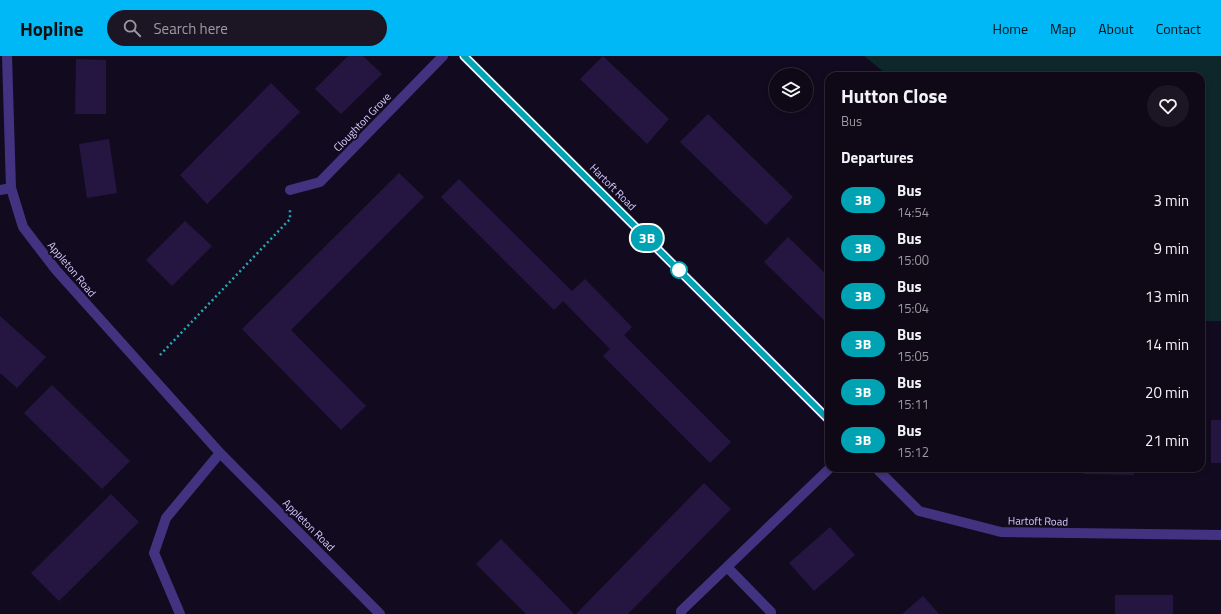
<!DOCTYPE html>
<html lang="en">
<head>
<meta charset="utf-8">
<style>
	body { margin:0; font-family:"Titillium Web",sans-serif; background:#1c1624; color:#f1f3f6; height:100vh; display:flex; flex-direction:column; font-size:15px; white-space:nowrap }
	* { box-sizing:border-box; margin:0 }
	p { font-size:13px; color:#9b9aa1 }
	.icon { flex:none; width:22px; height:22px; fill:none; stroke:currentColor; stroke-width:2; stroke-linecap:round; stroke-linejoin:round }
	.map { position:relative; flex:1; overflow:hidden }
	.drawer { position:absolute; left:825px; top:16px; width:380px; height:400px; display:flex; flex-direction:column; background:#0e0817; border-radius:12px; box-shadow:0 2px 6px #0003,0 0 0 1px #2e2936 }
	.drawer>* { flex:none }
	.badge { padding:0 8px; border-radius:13px; font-size:14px; line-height:26px }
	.tools { position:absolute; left:769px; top:12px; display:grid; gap:8px }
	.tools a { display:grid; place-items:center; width:44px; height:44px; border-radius:50%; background:#0e0817; box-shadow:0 2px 6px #0003,0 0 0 1px #2e2936; font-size:20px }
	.map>.badge { position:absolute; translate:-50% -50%; box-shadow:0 0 0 2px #fff }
	h2 { padding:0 16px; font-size:15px; line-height:36px }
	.round { display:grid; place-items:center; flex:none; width:42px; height:42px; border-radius:21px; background:#1c1624 }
	.summary { display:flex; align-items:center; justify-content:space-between; height:68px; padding:0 16px }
	h1 { font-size:19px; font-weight:700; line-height:30px }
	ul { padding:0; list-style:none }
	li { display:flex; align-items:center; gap:12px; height:48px; padding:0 16px }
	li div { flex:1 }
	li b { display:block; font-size:15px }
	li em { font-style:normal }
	li .badge { min-width:44px; font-weight:700; text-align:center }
	header { display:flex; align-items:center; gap:24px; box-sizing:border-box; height:56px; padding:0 20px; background:#00b8f5; color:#111 }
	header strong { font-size:19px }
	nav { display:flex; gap:22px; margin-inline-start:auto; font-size:14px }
	.search { width:280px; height:36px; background:#1c1624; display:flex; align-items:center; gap:10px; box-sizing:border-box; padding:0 14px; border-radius:22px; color:#9b9aa1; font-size:15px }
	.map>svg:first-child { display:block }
	.green { fill:#0e272a }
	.building { fill:#251641 }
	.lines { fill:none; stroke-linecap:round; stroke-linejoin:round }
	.path { stroke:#26aab6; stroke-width:2.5; stroke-dasharray:2 3; stroke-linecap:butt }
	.minor { stroke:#423381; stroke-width:10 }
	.line-casing { stroke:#fff; stroke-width:9 }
	.line { stroke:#00a3b4; stroke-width:6 }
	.stop-dot { fill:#fff; stroke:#00a3b4; stroke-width:2 }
	.labels { text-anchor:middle; stroke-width:4; stroke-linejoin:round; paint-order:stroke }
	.street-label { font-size:11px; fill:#d7caff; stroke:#120b1f }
</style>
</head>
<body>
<header>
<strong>Hopline</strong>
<div class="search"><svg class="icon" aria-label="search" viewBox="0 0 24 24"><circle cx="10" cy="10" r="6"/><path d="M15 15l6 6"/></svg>Search here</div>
<nav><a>Home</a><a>Map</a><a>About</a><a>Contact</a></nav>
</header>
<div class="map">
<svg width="1221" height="558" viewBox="0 0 1221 558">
	<rect width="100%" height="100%" fill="#120b1f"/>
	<path class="green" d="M864 0H1221V265H1201V20H889Z"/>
	<path class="building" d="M348 0H363L382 18 341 58 315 33Z
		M603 0 669 63 647 88 580 23Z
		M76 3 106 4V58H75Z
		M271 27 300 56 207 148 180 119Z
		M708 58 793 141 766 169 680 86Z
		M109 83 117 137 87 142 79 88Z
		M399 117 424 141 291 274 366 350 341 374 242 273Z
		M459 123 572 235 585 223 632 271 624 279 731 386 710 407 603 300 610 293 563 245 554 254 441 141Z
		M185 165 212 190 172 230 146 204Z
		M788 181 829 221V269L764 206Z
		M0 260 46 301 17 332 0 317Z
		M52 329 130 405 102 433 24 357Z
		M1211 364H1221V407H1211Z
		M1000 412H1051L1050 416H1000Z
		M1084 412H1135L1134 419 1084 418Z
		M704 427 731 453 628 558H576Z
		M111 438 139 466 59 545 31 517Z
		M830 471 855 499 814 535 789 507Z
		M501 483 551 534 574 558H526L476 508Z
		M1115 539H1173V558H1115Z
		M923 540 939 558H902Z"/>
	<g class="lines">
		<path class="path" d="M160 299 290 163V154"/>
		<path class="minor" d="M7 0 11 132 23 171 56 214 220 397 380 558
			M464 0 829 364
			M0 134 11 132
			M290 134 320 126 443 0
			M876 412 919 455 1001 476 1221 479
			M728 512 771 556V558
			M180 558 154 497 166 462 220 397
			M681 558V555L830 412"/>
	</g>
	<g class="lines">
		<g class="line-casing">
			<path id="line" d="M464 0 829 364"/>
		</g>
		<use href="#line" class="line"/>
	</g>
	<circle class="stop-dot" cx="679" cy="214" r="8"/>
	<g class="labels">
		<g class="street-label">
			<text transform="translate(362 66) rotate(-46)" y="4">Cloughton Grove</text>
			<text transform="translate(613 131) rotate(45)" y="4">Hartoft Road</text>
			<text transform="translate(72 213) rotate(50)" y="4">Appleton Road</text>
			<text transform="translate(1038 465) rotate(1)" y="4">Hartoft Road</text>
			<text transform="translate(309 469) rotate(45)" y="4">Appleton Road</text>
		</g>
	</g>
</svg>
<div class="tools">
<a><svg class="icon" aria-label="layers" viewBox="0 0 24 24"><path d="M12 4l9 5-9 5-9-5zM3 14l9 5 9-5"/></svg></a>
</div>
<b class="badge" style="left:647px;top:182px;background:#00a3b4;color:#fff">3B</b>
<section class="drawer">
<div class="summary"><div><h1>Hutton Close</h1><p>Bus</p></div><a class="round"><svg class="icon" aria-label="heart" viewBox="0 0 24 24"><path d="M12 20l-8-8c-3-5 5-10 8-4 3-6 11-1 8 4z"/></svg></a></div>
<h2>Departures</h2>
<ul>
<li><span class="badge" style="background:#00a3b4;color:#fff">3B</span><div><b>Bus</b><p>14:54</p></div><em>3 min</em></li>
<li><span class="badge" style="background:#00a3b4;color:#fff">3B</span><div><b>Bus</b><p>15:00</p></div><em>9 min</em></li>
<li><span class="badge" style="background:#00a3b4;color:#fff">3B</span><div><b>Bus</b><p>15:04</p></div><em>13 min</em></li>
<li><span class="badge" style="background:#00a3b4;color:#fff">3B</span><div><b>Bus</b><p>15:05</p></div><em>14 min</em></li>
<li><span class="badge" style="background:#00a3b4;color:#fff">3B</span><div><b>Bus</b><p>15:11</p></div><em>20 min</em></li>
<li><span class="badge" style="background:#00a3b4;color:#fff">3B</span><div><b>Bus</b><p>15:12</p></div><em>21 min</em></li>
</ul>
</section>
</div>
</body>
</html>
